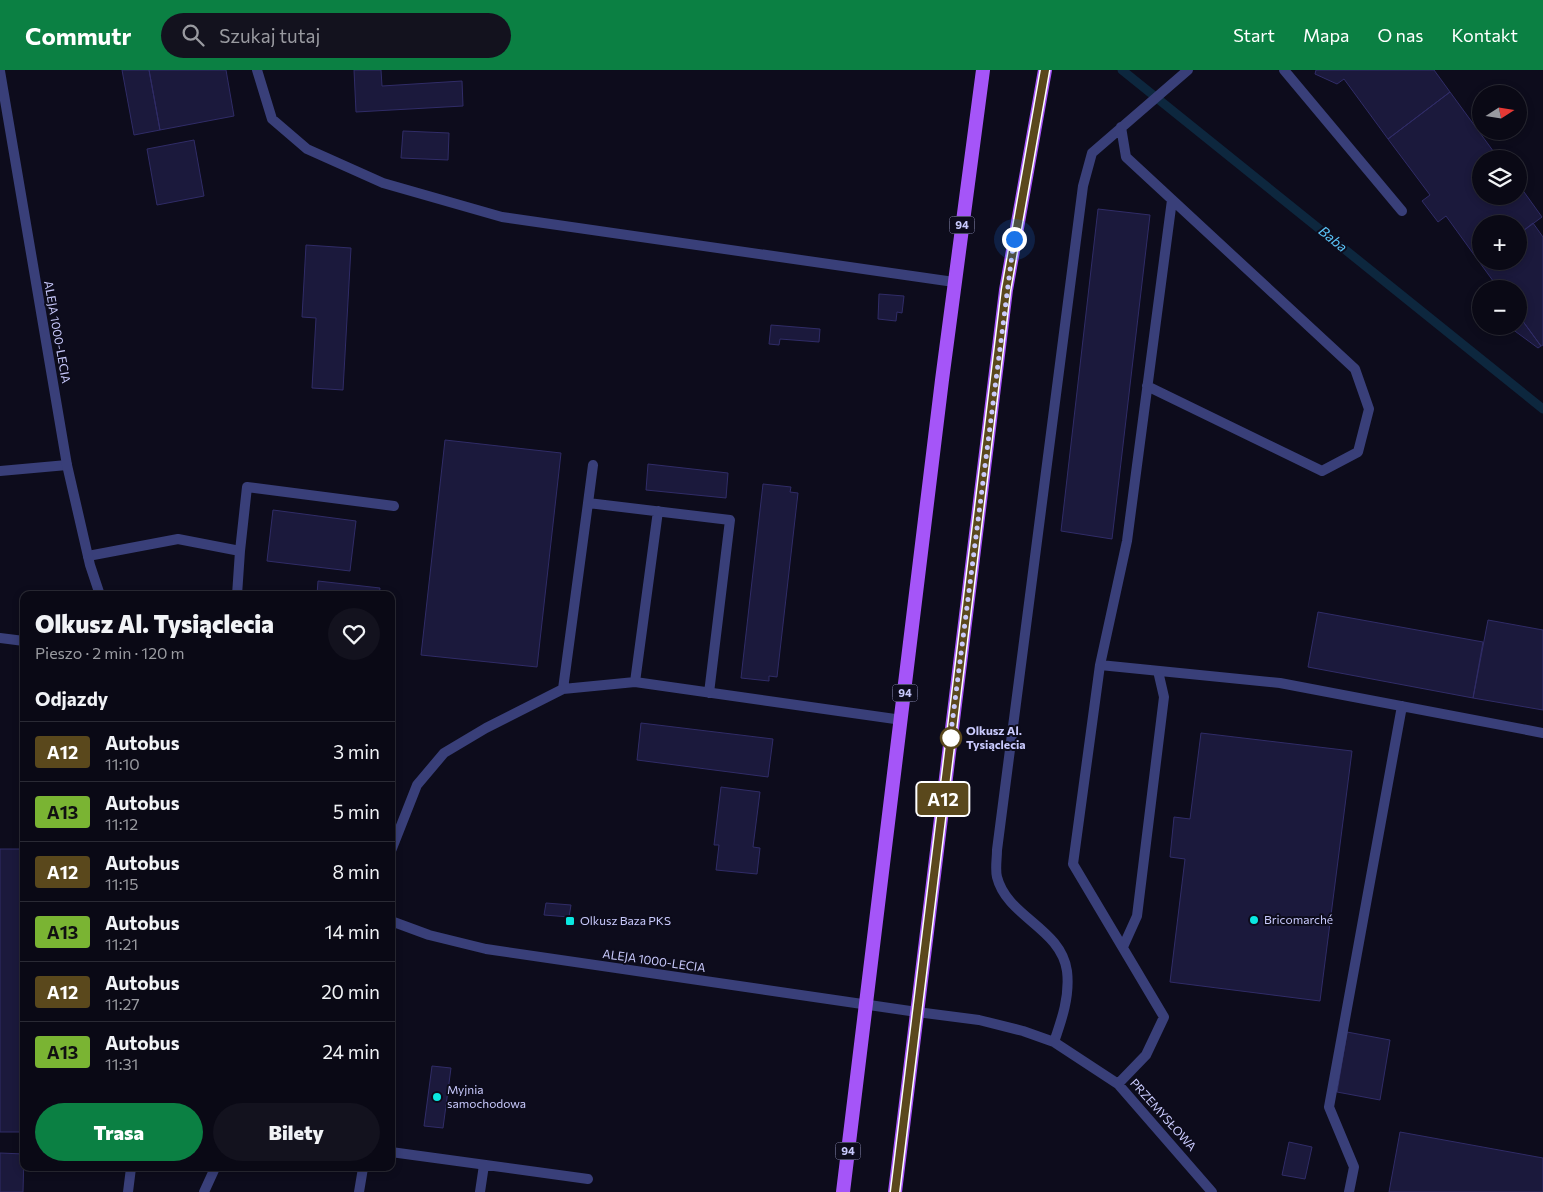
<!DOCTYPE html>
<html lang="pl">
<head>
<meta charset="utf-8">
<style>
	body { margin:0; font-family:Commissioner,sans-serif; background:#13121e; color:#f1f3f6; height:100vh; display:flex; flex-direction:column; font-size:19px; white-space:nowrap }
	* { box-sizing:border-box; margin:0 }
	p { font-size:16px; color:#999aa0 }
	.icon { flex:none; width:28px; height:28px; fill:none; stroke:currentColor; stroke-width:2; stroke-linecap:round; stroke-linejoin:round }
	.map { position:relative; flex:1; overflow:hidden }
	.details { position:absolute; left:20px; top:521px; width:375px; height:580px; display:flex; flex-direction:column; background:#0a0915; border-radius:10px; box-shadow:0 2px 8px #0003,0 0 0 1px #2a2a34 }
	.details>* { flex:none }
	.badge { padding:0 10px; border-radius:4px; font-size:18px; line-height:32px }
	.needle { width:32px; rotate:78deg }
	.fabs { position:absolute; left:1472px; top:15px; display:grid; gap:10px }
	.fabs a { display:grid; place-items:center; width:55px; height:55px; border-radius:50%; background:#0a0915; box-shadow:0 2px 8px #0003,0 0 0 1px #2a2a34; font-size:25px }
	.you { position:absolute; width:25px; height:25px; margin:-12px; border:4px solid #fff; border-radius:50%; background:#1a73e8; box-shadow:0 0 0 8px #1a73e833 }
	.map>.badge { position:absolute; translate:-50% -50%; box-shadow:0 0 0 2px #fff }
	h2 { padding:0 15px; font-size:19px; line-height:45px }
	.round { display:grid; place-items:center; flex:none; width:52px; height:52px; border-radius:26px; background:#13121e }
	.overview { display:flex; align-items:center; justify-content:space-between; height:85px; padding:0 15px }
	h1 { font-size:24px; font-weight:800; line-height:38px }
	.button { display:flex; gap:10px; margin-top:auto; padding:10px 15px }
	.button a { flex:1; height:58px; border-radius:30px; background:#0b8043; color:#fff; font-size:20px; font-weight:800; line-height:58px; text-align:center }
	.button a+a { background:#13121e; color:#f1f3f6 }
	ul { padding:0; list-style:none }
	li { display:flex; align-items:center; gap:15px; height:60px; padding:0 15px; border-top:1px solid #2a2a34 }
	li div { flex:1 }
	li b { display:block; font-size:19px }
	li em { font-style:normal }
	li .badge { min-width:55px; font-weight:700; text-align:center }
	header { display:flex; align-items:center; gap:30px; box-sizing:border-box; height:70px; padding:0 25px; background:#0b8043; color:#fff }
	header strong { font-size:24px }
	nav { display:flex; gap:28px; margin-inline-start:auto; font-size:18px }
	.search { width:350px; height:45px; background:#13121e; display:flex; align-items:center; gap:12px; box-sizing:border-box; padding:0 18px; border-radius:28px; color:#999aa0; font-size:19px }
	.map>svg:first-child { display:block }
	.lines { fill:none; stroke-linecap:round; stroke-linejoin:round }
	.stream { stroke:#0d273e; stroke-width:9 }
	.building { fill:#1b193c; stroke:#302c67 }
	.service { stroke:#393f79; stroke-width:10 }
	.tertiary { stroke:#393f79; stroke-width:10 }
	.primary { stroke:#a555f8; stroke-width:14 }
	.line-casing { stroke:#fff; stroke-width:11 }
	.line { stroke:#5a481c; stroke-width:8 }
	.walk { stroke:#c9cafd; stroke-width:5; stroke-dasharray:0 9 }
	.stop-dot { fill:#fff; stroke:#5a481c; stroke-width:2.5 }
	.poi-dot { fill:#0ae8e1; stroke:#0d0c1c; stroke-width:2 }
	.labels { text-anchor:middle; stroke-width:4; stroke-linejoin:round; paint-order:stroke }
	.shield { fill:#0d0c1c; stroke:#9191ba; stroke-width:1 }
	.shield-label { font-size:11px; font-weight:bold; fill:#c9cafd }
	.street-label { font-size:12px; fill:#c9cafd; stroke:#0d0c1c }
	.stop-label { font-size:12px; font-weight:bold; fill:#c9cafd; stroke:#0d0c1c; text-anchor:start }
	.poi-label { font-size:12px; fill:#c9cafd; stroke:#0d0c1c; text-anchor:start }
	.water-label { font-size:14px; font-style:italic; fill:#5bc4f8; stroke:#0d0c1c }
</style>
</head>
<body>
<header>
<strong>Commutr</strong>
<div class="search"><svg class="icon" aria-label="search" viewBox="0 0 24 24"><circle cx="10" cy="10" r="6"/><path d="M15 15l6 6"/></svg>Szukaj tutaj</div>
<nav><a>Start</a><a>Mapa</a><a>O nas</a><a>Kontakt</a></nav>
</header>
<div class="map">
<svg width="1543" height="1122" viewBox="0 0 1543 1122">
	<rect width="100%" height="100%" fill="#0d0c1c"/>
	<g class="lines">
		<path class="stream" d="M1122 0 1543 339"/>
	</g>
	<path class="building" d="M122 0H149L160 60 134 65Z
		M149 0H226L234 46 160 60Z
		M354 0H381L382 16 462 11 463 36 356 42Z
		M1316 0H1434L1450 22 1388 69 1344 9 1337 14 1315 4Z
		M1450 22 1499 89H1481V126H1519V115L1542 147 1519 164V154H1481L1482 191 1480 193 1446 146 1438 152 1422 131 1430 125 1388 69Z
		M403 61 449 63 448 90 401 88Z
		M194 70 204 126 157 135 147 79Z
		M1098 139 1150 145 1112 469 1061 461Z
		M1533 153 1543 167V275L1541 276 1519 246V219H1499L1480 193 1519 191V164Z
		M306 175 351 178 343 320 312 318 316 248 302 247Z
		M879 224 904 226 902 243 897 242 896 251 878 249Z
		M1519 246 1541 276 1538 278 1508 256H1519Z
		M771 255 820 259 819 272 780 269 779 275 769 274Z
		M445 370 561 383 537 597 421 585Z
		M648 394 728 403 726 428 646 420Z
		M763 414 791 417 790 422 798 423 777 607 769 606V611L741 608Z
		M273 440 356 451 350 501 267 491Z
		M318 511 380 518 379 525H317Z
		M1318 542 1483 572 1473 628 1308 597Z
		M1488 550 1543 560V640L1473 628Z
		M641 653 773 669 768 707 637 690Z
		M1201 663 1352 681 1320 931 1170 912 1185 789 1170 787 1174 747 1190 749Z
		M721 717 760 722 753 777 760 778 757 804 716 800 719 775H714Z
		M0 779H24V1062H0Z
		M546 833 571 835 569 847 544 845Z
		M1347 962 1390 970 1380 1030 1337 1022Z
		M432 996 451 998 443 1058 424 1056Z
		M1400 1062 1543 1088V1122H1389Z
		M1289 1072 1312 1077 1305 1109 1282 1105Z
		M0 1083 24 1084 23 1122H0Z"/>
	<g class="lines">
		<path class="service" d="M257 0 272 49 307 79 383 113 502 147 954 212
			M1284 0 1402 141
			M1121 57 1126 87 1355 299 1369 339 1358 382 1322 401 1147 316
			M0 401 67 395
			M588 433 593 395
			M88 486 178 469 240 481 247 417 394 436
			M237 525 240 481
			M0 568 24 571
			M1100 595 1127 471 1172 130
			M635 612 658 441
			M563 619 588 433 730 450 709 623
			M391 781 417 715 444 683 486 658 563 619 635 612 902 650
			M1123 877 1137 846 1164 627 1158 601
			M917 942 979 950 1023 961 1054 972 1118 1014 1212 1122
			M1054 972C1062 949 1070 926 1067 901 1061 858 1007 847 997 807 995 799 997 789 997 780L1083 116 1092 83 1188 0
			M1118 1014 1146 985 1164 947 1073 794 1100 595 1280 613 1543 663
			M391 1082 588 1109
			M128 1122 131 1098
			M204 1122 215 1098
			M359 1122 363 1098
			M480 1122 484 1095
			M1349 1122 1354 1097 1329 1037 1402 636"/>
		<path class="tertiary" d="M0 1 67 395 90 495 100 525
			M391 851 429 865 486 879 917 942"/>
		<path class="primary" d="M843 1122 942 310 983 0
			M895 1122 1006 220 1045 0"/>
	</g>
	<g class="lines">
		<g class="line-casing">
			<path id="line" d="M895 1122 1006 220 1045 0"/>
		</g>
		<use href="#line" class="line"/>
		<path class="walk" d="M951 668 950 670 1014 169"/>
	</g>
	<circle class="stop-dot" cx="951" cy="668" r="10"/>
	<g class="poi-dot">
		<circle cx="1254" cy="850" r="5"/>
		<rect x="565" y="846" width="10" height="10" rx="2.5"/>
		<circle cx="437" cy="1027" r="5"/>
	</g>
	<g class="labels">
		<g class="shield">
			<rect x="949.5" y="146.5" width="25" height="17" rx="4"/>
			<rect x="892.5" y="614.5" width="25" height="17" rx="4"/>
			<rect x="835.5" y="1072.5" width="25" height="17" rx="4"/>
		</g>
		<g class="shield-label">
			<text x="962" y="159">94</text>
			<text x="905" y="627">94</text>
			<text x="848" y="1085">94</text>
		</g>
		<g class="street-label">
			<text transform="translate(57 262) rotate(80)" y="4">ALEJA 1000-LECIA</text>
			<text transform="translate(654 891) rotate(8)" y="4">ALEJA 1000-LECIA</text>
			<text transform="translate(1163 1045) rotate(48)" y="4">PRZEMYSŁOWA</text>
		</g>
		<g class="stop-label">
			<text x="966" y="665">Olkusz Al.<tspan x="966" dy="14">Tysiąclecia</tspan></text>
		</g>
		<g class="poi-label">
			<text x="1264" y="854">Bricomarché</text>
			<text x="580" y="855">Olkusz Baza PKS</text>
			<text x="447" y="1024">Myjnia<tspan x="447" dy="14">samochodowa</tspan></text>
		</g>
		<g class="water-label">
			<text transform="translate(1333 169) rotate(39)" y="5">Baba</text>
		</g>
	</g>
</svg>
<div class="fabs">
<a><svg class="needle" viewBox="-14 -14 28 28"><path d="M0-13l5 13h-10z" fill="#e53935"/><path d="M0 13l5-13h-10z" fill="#999aa0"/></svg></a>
<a><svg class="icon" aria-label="layers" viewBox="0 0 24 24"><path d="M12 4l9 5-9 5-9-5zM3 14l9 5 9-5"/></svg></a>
<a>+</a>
<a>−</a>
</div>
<div class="you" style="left:1014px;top:169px"></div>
<b class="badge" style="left:943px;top:729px;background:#5a481c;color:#fff">A12</b>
<section class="details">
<div class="overview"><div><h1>Olkusz Al. Tysiąclecia</h1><p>Pieszo · 2 min · 120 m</p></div><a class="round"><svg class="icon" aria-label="heart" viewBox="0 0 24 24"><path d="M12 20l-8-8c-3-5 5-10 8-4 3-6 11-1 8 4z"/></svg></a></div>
<h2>Odjazdy</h2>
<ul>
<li><span class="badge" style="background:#5a481c;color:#fff">A12</span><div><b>Autobus</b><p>11:10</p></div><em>3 min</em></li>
<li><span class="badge" style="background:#7ab433;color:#111">A13</span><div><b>Autobus</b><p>11:12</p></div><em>5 min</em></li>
<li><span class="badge" style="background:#5a481c;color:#fff">A12</span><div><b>Autobus</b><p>11:15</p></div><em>8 min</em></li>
<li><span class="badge" style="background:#7ab433;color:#111">A13</span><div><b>Autobus</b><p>11:21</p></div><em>14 min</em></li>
<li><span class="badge" style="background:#5a481c;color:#fff">A12</span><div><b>Autobus</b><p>11:27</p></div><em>20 min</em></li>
<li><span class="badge" style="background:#7ab433;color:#111">A13</span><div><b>Autobus</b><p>11:31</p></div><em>24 min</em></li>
</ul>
<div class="button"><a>Trasa</a><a>Bilety</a></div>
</section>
</div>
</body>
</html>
